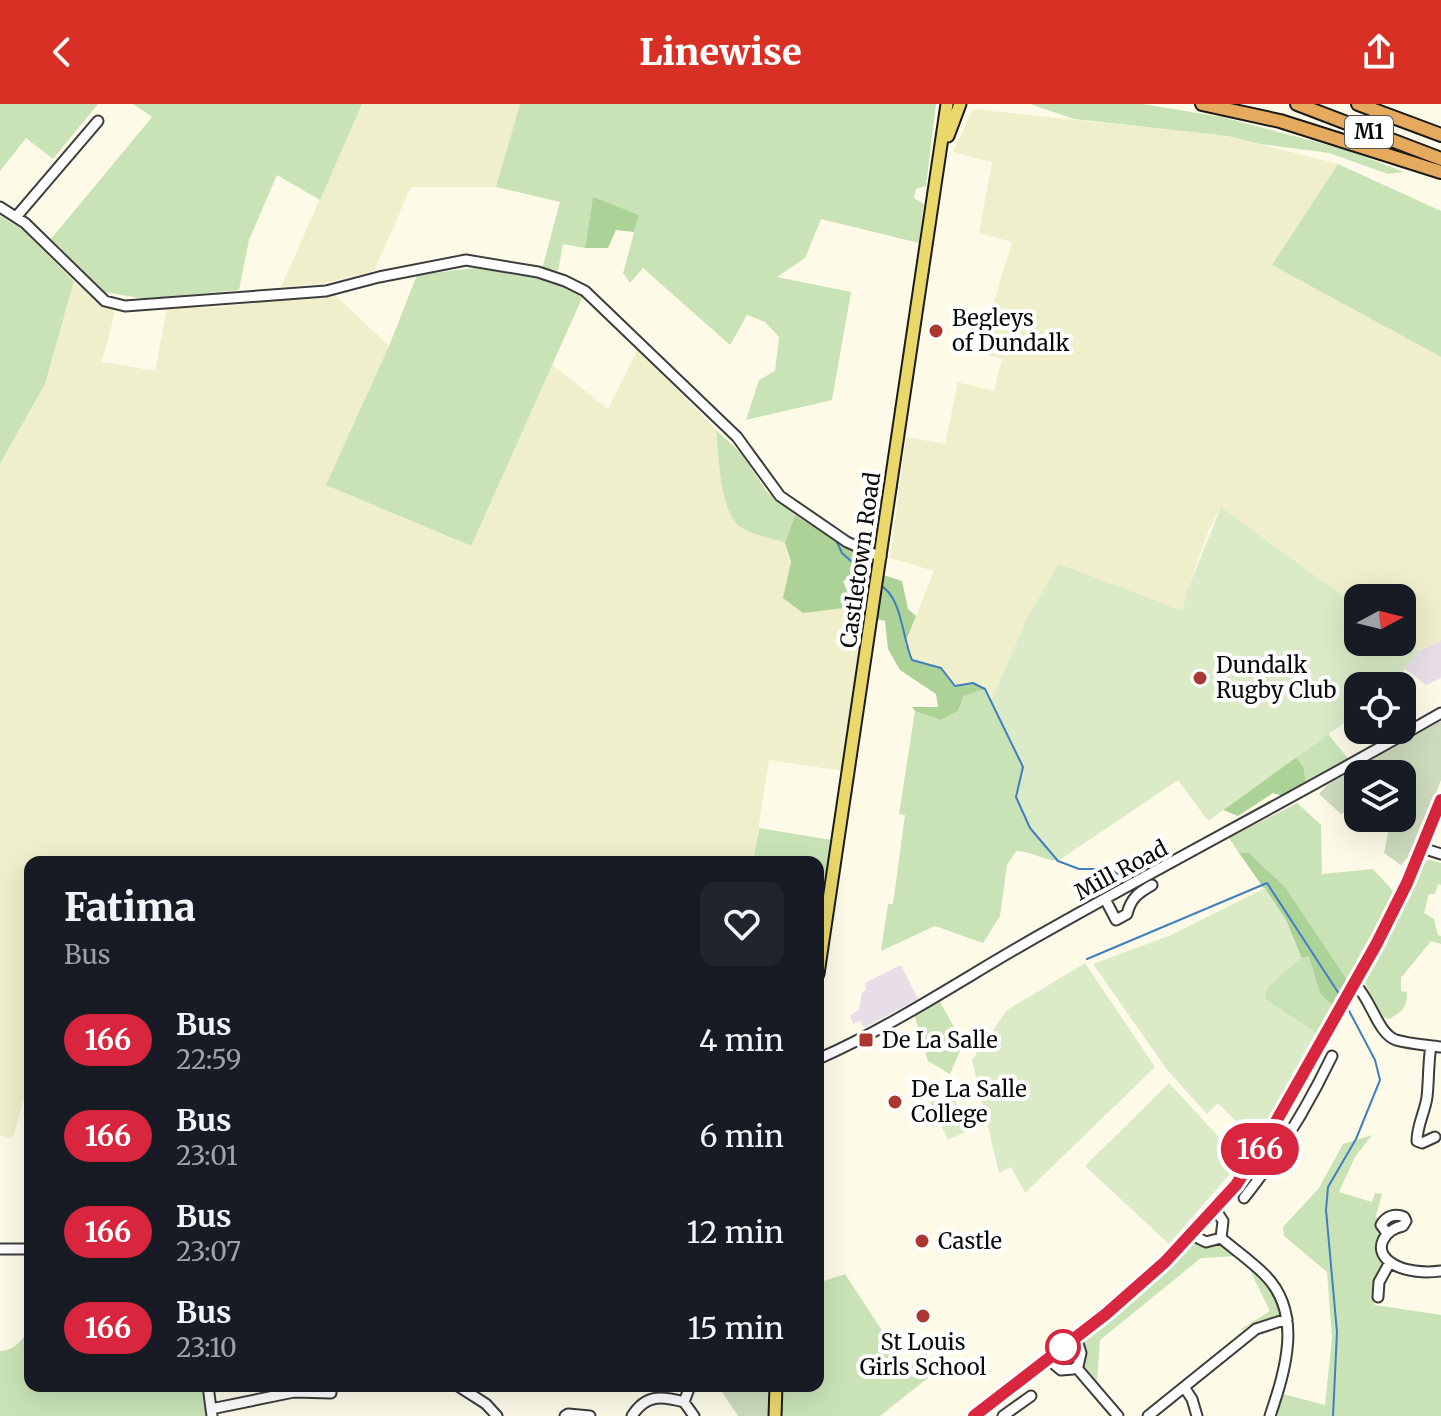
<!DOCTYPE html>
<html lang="en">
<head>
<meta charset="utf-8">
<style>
	body { margin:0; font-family:Merriweather,serif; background:#20242c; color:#f1f3f6; height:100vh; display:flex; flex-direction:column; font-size:30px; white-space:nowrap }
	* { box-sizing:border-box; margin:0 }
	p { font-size:26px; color:#9ea1a6 }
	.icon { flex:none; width:44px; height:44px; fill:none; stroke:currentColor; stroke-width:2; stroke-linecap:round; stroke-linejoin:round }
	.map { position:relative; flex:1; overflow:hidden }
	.panel { position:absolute; left:24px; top:752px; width:800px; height:536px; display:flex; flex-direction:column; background:#171b24; border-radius:16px; box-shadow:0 8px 32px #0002 }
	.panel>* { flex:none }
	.badge { padding:0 16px; border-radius:26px; font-size:28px; line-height:52px }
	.needle { width:52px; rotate:83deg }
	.buttons { position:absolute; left:1344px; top:480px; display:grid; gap:16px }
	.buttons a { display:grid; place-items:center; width:72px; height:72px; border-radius:16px; background:#171b24; box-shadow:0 8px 32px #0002; font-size:40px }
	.map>.badge { position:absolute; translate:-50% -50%; box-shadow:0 0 0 4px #fff }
	.round { display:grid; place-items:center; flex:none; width:84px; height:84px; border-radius:16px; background:#20242c }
	.overview { display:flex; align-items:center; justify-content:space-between; height:136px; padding:0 40px }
	h1 { font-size:38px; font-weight:800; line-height:60px }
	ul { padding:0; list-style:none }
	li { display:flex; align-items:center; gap:24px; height:96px; padding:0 40px }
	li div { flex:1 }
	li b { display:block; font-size:30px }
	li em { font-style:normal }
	li .badge { min-width:88px; font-weight:700; text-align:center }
	header { display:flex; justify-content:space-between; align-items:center; height:104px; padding:0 40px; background:#d93025; color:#fff; font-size:36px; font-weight:800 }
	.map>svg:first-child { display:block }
	.industrial { fill:#e8dee8 }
	.farmland { fill:#efefcc }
	.green { fill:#c9e3b7 }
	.forest { fill:#acd298 }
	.cemetery { fill:#cedbbd }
	.pitch { fill:#dbebc7 }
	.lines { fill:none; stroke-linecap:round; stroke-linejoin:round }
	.stream { stroke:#417fbe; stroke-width:2 }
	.minor-casing { stroke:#3d3d3d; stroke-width:13 }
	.major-casing { stroke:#1b1b1b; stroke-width:15 }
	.highway-casing { stroke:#1b1b1b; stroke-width:16 }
	.minor { stroke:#fff; stroke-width:9 }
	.major { stroke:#ead86b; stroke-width:11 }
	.highway { stroke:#e5aa5e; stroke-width:12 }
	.line-casing { stroke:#fff; stroke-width:18 }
	.line { stroke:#d7263d; stroke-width:12 }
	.poi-dot { fill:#aa3831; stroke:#fff; stroke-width:3 }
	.stop-dot { fill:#fff; stroke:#d7263d; stroke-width:4 }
	.labels { text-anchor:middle; stroke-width:8; stroke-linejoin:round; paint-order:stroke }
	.shield { fill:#fff; stroke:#545454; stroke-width:2 }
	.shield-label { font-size:20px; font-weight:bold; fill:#0a0a0a }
	.poi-label { font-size:22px; fill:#0a0a0a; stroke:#fff; text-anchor:start }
	.street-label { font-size:22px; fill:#0a0a0a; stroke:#fff }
</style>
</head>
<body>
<header><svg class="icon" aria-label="back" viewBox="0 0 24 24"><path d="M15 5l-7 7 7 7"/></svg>Linewise<svg class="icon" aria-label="share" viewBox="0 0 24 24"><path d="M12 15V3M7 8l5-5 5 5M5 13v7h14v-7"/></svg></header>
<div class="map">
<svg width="1441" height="1312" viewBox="0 0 1441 1312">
	<rect width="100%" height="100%" fill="#fdfbe8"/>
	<path class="industrial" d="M1441 536V574L1426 581 1405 565 1419 547Z
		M901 861 918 895 864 924 860 917 853 920 850 911 859 906 862 888 866 886 865 879Z"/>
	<path class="farmland" d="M362 0H520L496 83H411L374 167 325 179 281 183Z
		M973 5 1228 32 1338 60 1272 161 1441 253V536L1419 547 1402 535V494H1358V503L1221 403 1208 428 1187 487 1184 508 1027 514 991 597 984 585 973 579 955 582 941 564 912 556 905 539 934 467 890 454 906 333 945 340 958 278 994 287 1002 255 984 250 985 227 1012 138 979 129 992 58 953 48Z
		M74 177 115 208 102 258 155 267 167 204 222 203 333 189 389 242 327 381 470 442 550 259 608 305 638 245 716 326 725 396 742 424 785 439 803 509 844 504 862 521 844 667 769 656 753 758H30V1000L23 997 13 1034 0 1032V360L45 280Z"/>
	<path class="green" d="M0 0H98L53 55 26 34 0 67Z
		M133 0H362L320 96 277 71 249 136 239 186 145 195 105 188 51 135 152 13Z
		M520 0H936L926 82 916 85 914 94 924 100 919 139 821 115 805 154 777 173 851 188 832 296 746 316 759 276 775 267 779 233 765 218 747 211 730 241 643 164 630 179 623 169 639 111 593 94 585 144 563 140 558 167 542 165 560 98 496 83Z
		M1030 0H1143L1222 13 1347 46 1404 68 1388 70 1329 49 1260 40 1228 32 1074 15Z
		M1338 60 1441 107V253L1272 161Z
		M0 112 23 126 74 177 45 280 0 360Z
		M483 163 561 180 583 192 471 442 326 381 389 242 417 171Z
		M716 326 742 350 767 388 795 411 785 439C772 434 753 431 742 424 719 410 719 350 716 326Z
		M985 585 1023 663 1016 693 1030 724 1058 757C1042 756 1032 747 1016 747L1007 761 1000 812 983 839 935 822 881 847 888 800H893L905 711 899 710 915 607 941 616 958 607 964 592Z
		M1328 630 1350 657 1306 682 1304 664 1296 653Z
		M1297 699 1321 721 1322 770 1373 765 1395 789 1348 877 1285 783 1249 749H1239L1229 734Z
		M759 724 832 736 818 825V758H753Z
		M1430 756 1441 759V781L1438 780 1435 790H1429L1424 809 1434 815 1438 831 1441 832V840L1431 837 1401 874V887L1407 888C1407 904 1402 908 1389 915L1382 913 1365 879 1364 869 1426 757Z
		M1301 853H1309L1320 888 1333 902 1316 929 1266 896 1265 888C1273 875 1289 865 1301 853Z
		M939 896 963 940 950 970 928 957 914 910Z
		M1372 1031 1355 1053 1339 1088 1372 1098 1375 1089 1382 1090 1376 1112 1379 1117 1381 1132C1374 1141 1375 1148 1383 1156L1375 1185C1369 1191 1372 1195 1375 1201L1441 1211V1312H1276L1283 1290 1325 1301 1332 1234 1327 1168 1284 1132 1283 1123 1319 1084 1343 1040Z
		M1190 1138 1222 1140 1237 1152 1201 1154 1100 1236 1097 1279 1083 1266 1085 1255 1082 1233Z
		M1247 1160 1271 1186 1280 1211 1278 1215C1267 1212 1252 1219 1243 1226L1241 1225 1270 1207Z
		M845 1170 900 1254 912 1257 925 1248 939 1265 880 1312H780L782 1282H818V1179Z
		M30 1223V1282H201L206 1312H0V1247C15 1246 23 1236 30 1223Z"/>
	<path class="forest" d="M593 93 639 111 634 128 616 126 608 144H585Z
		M795 411 865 455 859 472 843 477 862 521 844 504 803 509 783 494 791 458 785 439Z
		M883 471 902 477 908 505 916 512 905 539 912 556 941 564 955 582 973 579 985 585 964 592 958 607 941 616 915 607 912 603H938L936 590 900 566 888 545 885 517 877 515Z
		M1296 653 1304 664 1306 682 1285 693 1273 689 1238 712 1223 706Z
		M1239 749H1249L1285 783 1348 877 1333 902 1320 889 1309 853H1301L1286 816Z"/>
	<path class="cemetery" d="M1441 617V676L1415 745 1401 761 1384 749 1391 714H1402V670H1358V704L1341 710 1319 690 1327 681Z
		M718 1282H771L770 1312H738Z"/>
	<path class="pitch" d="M1221 403 1358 503V538H1402V535L1419 547 1391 582H1358V609L1208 717 1178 676 1058 757 1030 724 1016 693 1023 663 991 597 1027 514 1059 460 1183 507 1187 487Z
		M1265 784 1286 816 1301 853C1289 865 1273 875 1265 888L1266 896 1316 929 1256 1037 1218 999 1207 1010 1168 967 1093 860 1171 831Z
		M1085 859 1155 963 1025 1089 1011 1063 999 1069 972 956 1007 906Z
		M1169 979 1241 1057 1169 1140 1085 1062Z
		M951 988 969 1026 948 1036 930 998Z"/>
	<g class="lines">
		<path class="stream" d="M836 436 842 449 871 475
			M880 481C902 493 902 533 912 556L941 564 955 582 973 579 985 585 1023 663 1016 693 1030 724 1058 757 1079 765H1110L1123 773 1145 763
			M1087 855 1267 779 1343 896
			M1333 1312 1337 1228 1326 1106 1328 1083 1356 1035 1380 976 1375 956 1346 901"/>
		<g class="minor-casing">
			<path id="minor" d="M0 103 25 119 105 197 125 202 326 187 379 173 466 156 538 168 565 177 585 187 737 333 780 392 847 438 881 453
				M16 113 98 17
				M1422 744 1441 750
				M1105 795 1116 816 1127 810C1131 794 1138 789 1152 781
				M1354 879C1371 894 1377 929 1396 936 1410 940 1427 941 1441 943
				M1431 942C1428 959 1429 976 1427 993 1425 1008 1417 1021 1417 1037L1422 1039 1435 1033
				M818 955C894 922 973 868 1047 827 1178 753 1311 684 1441 609
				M1244 1094C1279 1050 1308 1002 1332 952
				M1387 1129 1381 1121C1386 1112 1395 1109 1404 1113L1406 1117 1403 1122C1385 1125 1372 1145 1390 1158 1403 1168 1426 1169 1441 1167
				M1192 1131 1206 1138 1221 1134 1223 1117 1215 1105
				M1221 1134C1235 1146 1251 1157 1264 1170 1304 1209 1285 1267 1270 1312
				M0 1145H30
				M1378 1193 1379 1178 1390 1158
				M1048 1255 1061 1266 1073 1265 1078 1262 1081 1249 1076 1233
				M1076 1263 1118 1312
				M208 1282 212 1312
				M458 1282 486 1300 497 1312
				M1184 1283 1192 1295 1197 1312
				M684 1298 690 1282
				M211 1305 294 1288 331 1289
				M565 1312 568 1310 590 1312
				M632 1312C646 1290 661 1292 684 1298L694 1312
				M974 1312 1106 1210 1165 1158 1236 1081 1281 1011 1377 839 1407 779 1441 696
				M1003 1312 1031 1292
				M1148 1312 1256 1225 1287 1215"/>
		</g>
		<g class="major-casing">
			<path id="major" d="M948 32 960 0
				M818 870 947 0
				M775 1312 776 1282"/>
		</g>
		<g class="highway-casing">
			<path id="highway" d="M1202 0 1280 17 1441 68
				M1297 0 1441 55
				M1358 0 1441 31"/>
		</g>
		<use href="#minor" class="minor"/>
		<use href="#major" class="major"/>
		<use href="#highway" class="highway"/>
	</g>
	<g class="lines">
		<g class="line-casing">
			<path id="line" d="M974 1312 1106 1210 1165 1158 1236 1081 1269 1030 1377 839 1407 779 1441 696"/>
		</g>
		<use href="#line" class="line"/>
	</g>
	<g class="poi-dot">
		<circle cx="936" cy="227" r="8"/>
		<circle cx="1200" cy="574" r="8"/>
		<rect x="858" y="928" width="16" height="16" rx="4"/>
		<circle cx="895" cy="998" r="8"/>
		<circle cx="922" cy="1137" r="8"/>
		<circle cx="923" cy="1212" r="8"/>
	</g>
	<circle class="stop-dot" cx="1063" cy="1243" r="16"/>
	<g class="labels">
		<rect class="shield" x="1345" y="12" width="48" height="32" rx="6"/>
		<g class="shield-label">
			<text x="1369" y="35">M1</text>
		</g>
		<g class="poi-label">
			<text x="952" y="222">Begleys<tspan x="952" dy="25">of Dundalk</tspan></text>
			<text x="1216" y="569">Dundalk<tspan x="1216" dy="25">Rugby Club</tspan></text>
			<text x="882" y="944">De La Salle</text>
			<text x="911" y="993">De La Salle<tspan x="911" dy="25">College</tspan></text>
			<text x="938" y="1145">Castle</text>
			<text x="923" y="1246" text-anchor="middle">St Louis<tspan x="923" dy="25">Girls School</tspan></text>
		</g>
		<g class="street-label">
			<text transform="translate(860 456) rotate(-82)" y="8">Castletown Road</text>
			<text transform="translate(1121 766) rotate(-28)" y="8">Mill Road</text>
		</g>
	</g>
</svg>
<div class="buttons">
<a><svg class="needle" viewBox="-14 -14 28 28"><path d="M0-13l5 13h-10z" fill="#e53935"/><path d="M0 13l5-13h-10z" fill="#9ea1a6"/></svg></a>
<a><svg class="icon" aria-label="locate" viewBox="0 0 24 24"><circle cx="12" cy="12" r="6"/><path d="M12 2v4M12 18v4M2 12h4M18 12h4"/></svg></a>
<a><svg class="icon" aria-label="layers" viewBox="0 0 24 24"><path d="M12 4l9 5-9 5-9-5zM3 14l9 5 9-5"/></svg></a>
</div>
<b class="badge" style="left:1260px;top:1045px;background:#d7263d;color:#fff">166</b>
<section class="panel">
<div class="overview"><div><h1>Fatima</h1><p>Bus</p></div><a class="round"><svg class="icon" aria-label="heart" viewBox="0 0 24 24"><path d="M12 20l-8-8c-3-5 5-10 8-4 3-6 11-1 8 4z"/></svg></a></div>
<ul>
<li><span class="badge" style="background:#d7263d;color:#fff">166</span><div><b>Bus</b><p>22:59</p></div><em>4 min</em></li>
<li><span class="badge" style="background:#d7263d;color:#fff">166</span><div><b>Bus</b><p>23:01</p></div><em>6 min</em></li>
<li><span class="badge" style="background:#d7263d;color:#fff">166</span><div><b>Bus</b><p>23:07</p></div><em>12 min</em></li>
<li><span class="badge" style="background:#d7263d;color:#fff">166</span><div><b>Bus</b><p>23:10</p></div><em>15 min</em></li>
</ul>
</section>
</div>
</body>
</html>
